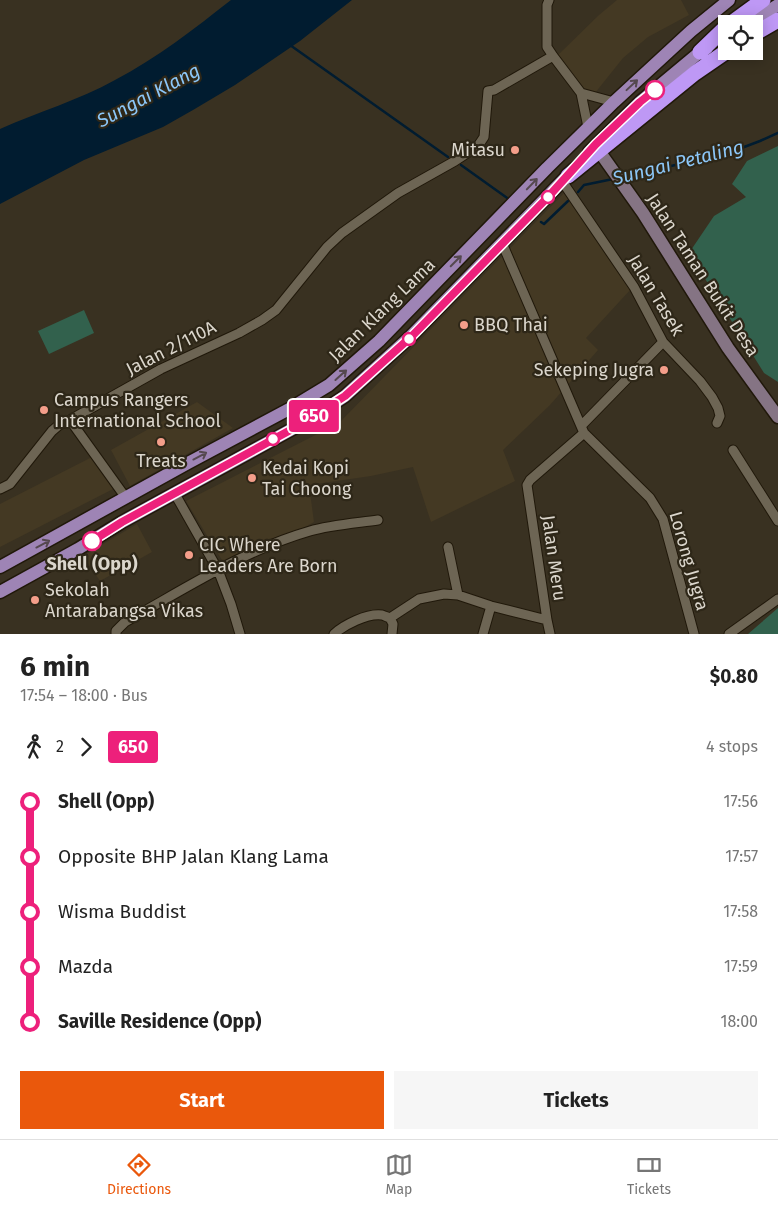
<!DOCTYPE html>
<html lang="en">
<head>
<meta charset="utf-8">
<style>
	body { margin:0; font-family:"Fira Sans",sans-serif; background:#f6f6f6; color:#222; height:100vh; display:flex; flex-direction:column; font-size:19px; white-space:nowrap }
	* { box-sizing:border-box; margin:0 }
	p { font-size:16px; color:#767676 }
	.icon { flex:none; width:28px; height:28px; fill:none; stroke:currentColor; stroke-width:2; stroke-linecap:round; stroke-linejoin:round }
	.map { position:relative; height:634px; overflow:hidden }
	.side { display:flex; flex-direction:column; background:#fff; flex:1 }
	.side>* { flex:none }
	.badge { padding:0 10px; border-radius:4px; font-size:18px; line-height:32px }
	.controls { position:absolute; left:718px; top:15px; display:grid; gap:10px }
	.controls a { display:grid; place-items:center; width:45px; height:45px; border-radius:0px; background:#fff; box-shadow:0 2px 12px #0003; font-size:25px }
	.map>.badge { position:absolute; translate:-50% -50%; box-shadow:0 0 0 2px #fff }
	.legs { display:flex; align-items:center; gap:8px; height:55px; padding:0 20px; font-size:16px }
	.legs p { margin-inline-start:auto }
	.headline { display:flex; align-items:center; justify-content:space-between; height:85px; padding:0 20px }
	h1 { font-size:28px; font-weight:700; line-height:38px }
	.button { display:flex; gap:10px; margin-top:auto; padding:10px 20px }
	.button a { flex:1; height:58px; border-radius:0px; background:#ea580c; color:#fff; font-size:20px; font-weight:700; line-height:58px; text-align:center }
	.button a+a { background:#f6f6f6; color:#222 }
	ul { padding:0 20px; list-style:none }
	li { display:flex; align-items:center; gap:18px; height:55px; font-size:19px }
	li i { display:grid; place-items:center; width:8px; height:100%; margin:0 6px; background:currentColor }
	li i::after { content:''; width:12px; height:12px; margin:-6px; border:4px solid; border-radius:50%; background:#fff }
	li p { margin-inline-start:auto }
	li:first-child i { background:linear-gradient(#0000 50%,currentColor 0) }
	li:last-child i { background:linear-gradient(currentColor 50%,#0000 0) }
	.menu { display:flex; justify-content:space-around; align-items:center; height:70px; border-top:1px solid #e0e0e0; background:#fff; font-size:14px; color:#767676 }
	.menu a { display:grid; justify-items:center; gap:2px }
	.menu .active { color:#ea580c }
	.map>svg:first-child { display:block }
	.built { fill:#443923 }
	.green { fill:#32614d }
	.water { fill:#011c30 }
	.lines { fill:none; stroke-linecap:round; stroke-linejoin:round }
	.stream { stroke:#011c30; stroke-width:2.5 }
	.street-casing { stroke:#20180a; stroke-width:11 }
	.secondary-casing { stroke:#20180a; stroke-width:15 }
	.primary-casing { stroke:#20180a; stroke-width:15 }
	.highway-casing { stroke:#20180a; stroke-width:18 }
	.street { stroke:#6d6554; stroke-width:9 }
	.secondary { stroke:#857484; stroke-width:12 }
	.primary { stroke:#9e84b5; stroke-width:12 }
	.highway { stroke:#be98f5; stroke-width:15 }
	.oneway { stroke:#55484f }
	.line-1-casing { stroke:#fff; stroke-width:11 }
	.line-1 { stroke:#ed207b; stroke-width:8 }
	.stop-1-dot { fill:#fff; stroke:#ed207b; stroke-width:2.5 }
	.poi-dot { fill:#f49e8a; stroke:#2e2718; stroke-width:2 }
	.labels { text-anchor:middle; stroke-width:4.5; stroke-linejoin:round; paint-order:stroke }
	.poi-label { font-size:18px; fill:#dbd6cc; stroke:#2e2718; text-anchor:start }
	.street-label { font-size:18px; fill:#dbd6cc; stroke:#2e2718 }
	.stop-label { font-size:18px; font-weight:bold; fill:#dbd6cc; stroke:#2e2718 }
	.water-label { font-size:19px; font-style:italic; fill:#8cc7f8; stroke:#2e2718 }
</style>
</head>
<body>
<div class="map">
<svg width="778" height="634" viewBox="0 0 778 634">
	<rect width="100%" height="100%" fill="#393121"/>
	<path class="built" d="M617 0H681L689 15 648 37 623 58 595 93 582 90 557 56 599 15Z
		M565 192 631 289 586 338 598 350 550 405 503 450 515 481 431 522 413 467 371 476 309 485 314 522 228 570 186 501 339 423Z
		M197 402 233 428 130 486 111 450Z
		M92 457 115 488 0 547V504Z
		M137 524 152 552 100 581 83 556Z"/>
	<path class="green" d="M778 146V382L764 373 689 253 714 216 746 197 732 184 747 161Z
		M84 310 94 333 49 354 38 331Z
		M778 608V634H748Z"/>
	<path class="water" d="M231 0H352L300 41 235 85 193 110 163 127 84 160 0 204V129C38 112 79 100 115 80 157 58 194 29 231 0Z"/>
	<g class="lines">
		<path class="stream" d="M290 45 448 157
			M461 165 510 200
			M624 177 731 152 760 141 778 133
			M578 192 584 185 613 179
			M541 222 544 224 568 201"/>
		<g class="street-casing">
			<path id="street" d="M549 0 547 5V47L553 56 581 93 588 127
				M581 93 614 102
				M562 181 634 287 663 342 700 381 712 397 718 408 720 416 717 423
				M502 243 584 433 650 498 663 519 694 634
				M581 426 663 342
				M733 450 778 521
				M0 489 10 484 52 431 59 425 70 420
				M175 494 218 570 231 604 240 634
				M126 498 70 420 161 369 239 333 262 320 276 310 327 247 342 233 398 193 455 161 478 146 484 137 488 91 494 90 553 56
				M448 547 458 595
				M390 618 419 599 444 594 458 595 491 606 547 620
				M390 618 393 624 392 634
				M116 634V631L125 622C185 589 244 550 310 531 330 525 357 523 378 520
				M334 634C344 625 367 613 382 615 385 616 387 617 390 618
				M483 634 491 606
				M550 634 547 620 527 485 530 480 584 433
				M729 634 778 599"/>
		</g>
		<g class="secondary-casing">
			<path id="secondary" d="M599 151 643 213 728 348 778 417"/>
		</g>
		<g class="primary-casing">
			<path id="primary" d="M747 24 778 5
				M589 152 640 102 700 52 707 48
				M0 567 188 463 291 408 329 385 379 341 547 168 614 102 691 31 729 0
				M0 592 78 549 122 522 296 427 330 406 345 396 411 336 574 169"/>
		</g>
		<g class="highway-casing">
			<path id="highway" d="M730 24 763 0
				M754 34 778 20
				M700 52 726 27
				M568 176 695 73 727 51"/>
		</g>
		<use href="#street" class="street"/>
		<use href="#secondary" class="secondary"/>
		<use href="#primary" class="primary"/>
		<use href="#highway" class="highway"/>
	</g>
	<defs><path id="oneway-shaft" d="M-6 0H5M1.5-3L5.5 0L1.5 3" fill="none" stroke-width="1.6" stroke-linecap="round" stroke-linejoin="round" transform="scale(1.25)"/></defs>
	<g class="oneway">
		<use href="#oneway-shaft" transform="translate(632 85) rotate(-43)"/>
		<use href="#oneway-shaft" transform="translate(532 184) rotate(-46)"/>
		<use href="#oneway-shaft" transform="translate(456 261) rotate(-45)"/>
		<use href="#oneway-shaft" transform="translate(341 375) rotate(-42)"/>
		<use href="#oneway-shaft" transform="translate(200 456) rotate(-28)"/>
		<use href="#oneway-shaft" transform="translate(43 544) rotate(-28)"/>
	</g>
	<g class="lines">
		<g class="line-1-casing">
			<path id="line-1" d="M92 541 122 522 296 427 320 412 345 396 412 336 548 197 596 144 640 102 655 90"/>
		</g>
		<use href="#line-1" class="line-1"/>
	</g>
	<g class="stop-1-dot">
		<circle cx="655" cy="90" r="9"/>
		<circle cx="548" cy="197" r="6"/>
		<circle cx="409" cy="339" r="6"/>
		<circle cx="273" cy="439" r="6"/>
		<circle cx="92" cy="541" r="9"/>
	</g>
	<g class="poi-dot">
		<circle cx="515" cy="150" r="5"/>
		<circle cx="464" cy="325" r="5"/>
		<circle cx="664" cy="370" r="5"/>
		<circle cx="44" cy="410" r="5"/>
		<circle cx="161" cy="442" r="5"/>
		<circle cx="252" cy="478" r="5"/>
		<circle cx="189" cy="555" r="5"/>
		<circle cx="35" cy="600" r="5"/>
	</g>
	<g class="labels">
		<g class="poi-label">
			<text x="505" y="156" text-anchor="end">Mitasu</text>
			<text x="474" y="331">BBQ Thai</text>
			<text x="654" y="376" text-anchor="end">Sekeping Jugra</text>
			<text x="54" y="406">Campus Rangers<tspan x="54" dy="21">International School</tspan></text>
			<text x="161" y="467" text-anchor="middle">Treats</text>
			<text x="262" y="474">Kedai Kopi<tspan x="262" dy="21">Tai Choong</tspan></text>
			<text x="199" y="551">CIC Where<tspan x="199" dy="21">Leaders Are Born</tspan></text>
			<text x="45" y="596">Sekolah<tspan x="45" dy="21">Antarabangsa Vikas</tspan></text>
		</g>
		<g class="street-label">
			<text transform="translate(703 275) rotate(57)" y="6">Jalan Taman Bukit Desa</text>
			<text transform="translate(656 295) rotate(59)" y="6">Jalan Tasek</text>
			<text transform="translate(382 310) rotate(-44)" y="6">Jalan Klang Lama</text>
			<text transform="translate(171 348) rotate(-27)" y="6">Jalan 2/110A</text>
			<text transform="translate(554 558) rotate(82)" y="6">Jalan Meru</text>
			<text transform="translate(689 561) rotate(74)" y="6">Lorong Jugra</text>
		</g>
		<g class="stop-label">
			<text x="92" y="570">Shell (Opp)</text>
		</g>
		<g class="water-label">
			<text transform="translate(148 95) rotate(-28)" y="7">Sungai Klang</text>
			<text transform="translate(678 162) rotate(-14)" y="7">Sungai Petaling</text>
		</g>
	</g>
</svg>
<div class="controls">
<a><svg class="icon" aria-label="locate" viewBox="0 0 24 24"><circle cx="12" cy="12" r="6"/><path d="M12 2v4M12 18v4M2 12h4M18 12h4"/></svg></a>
</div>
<b class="badge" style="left:314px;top:416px;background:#ed207b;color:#fff">650</b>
</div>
<section class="side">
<div class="headline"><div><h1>6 min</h1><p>17:54 – 18:00 · Bus</p></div><b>$0.80</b></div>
<div class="legs"><svg class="icon" aria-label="walk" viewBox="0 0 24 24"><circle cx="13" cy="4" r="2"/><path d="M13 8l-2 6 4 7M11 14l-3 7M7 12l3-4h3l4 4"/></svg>2<svg class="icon" aria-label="forward" viewBox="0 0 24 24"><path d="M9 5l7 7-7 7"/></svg><b class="badge" style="background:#ed207b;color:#fff">650</b><p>4 stops</p></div>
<ul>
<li><i style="color:#ed207b"></i><b>Shell (Opp)</b><p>17:56</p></li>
<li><i style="color:#ed207b"></i><span>Opposite BHP Jalan Klang Lama</span><p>17:57</p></li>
<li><i style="color:#ed207b"></i><span>Wisma Buddist</span><p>17:58</p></li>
<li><i style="color:#ed207b"></i><span>Mazda</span><p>17:59</p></li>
<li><i style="color:#ed207b"></i><b>Saville Residence (Opp)</b><p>18:00</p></li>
</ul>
<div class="button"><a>Start</a><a>Tickets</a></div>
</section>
<nav class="menu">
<a class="active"><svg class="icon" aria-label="directions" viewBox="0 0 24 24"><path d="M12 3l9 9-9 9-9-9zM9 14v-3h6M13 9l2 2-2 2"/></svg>Directions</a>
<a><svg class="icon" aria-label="map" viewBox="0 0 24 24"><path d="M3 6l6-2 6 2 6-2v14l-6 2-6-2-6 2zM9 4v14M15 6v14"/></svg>Map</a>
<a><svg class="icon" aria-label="tickets" viewBox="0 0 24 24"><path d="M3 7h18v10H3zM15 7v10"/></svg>Tickets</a>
</nav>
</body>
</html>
